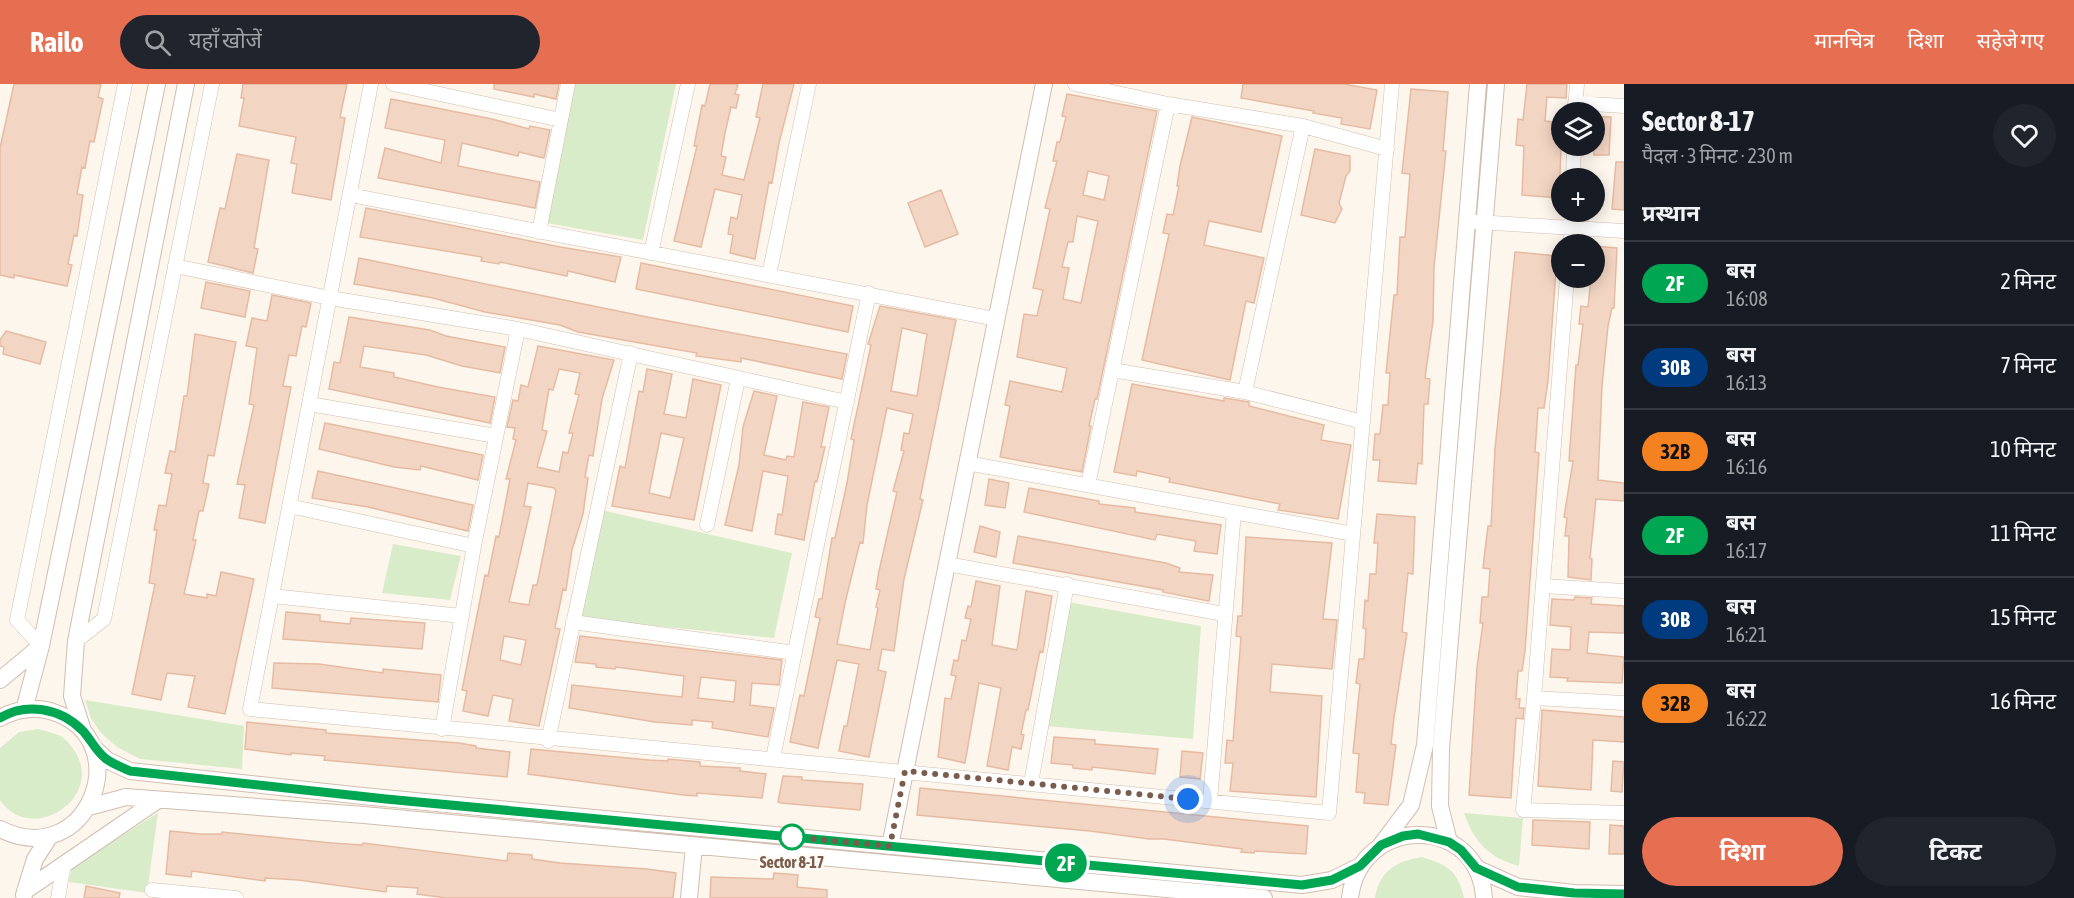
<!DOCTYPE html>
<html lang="hi">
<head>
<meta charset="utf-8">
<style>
	body { margin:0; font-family:"Asap Condensed","Noto Sans Devanagari",sans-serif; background:#20242c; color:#f1f3f6; height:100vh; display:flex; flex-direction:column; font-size:22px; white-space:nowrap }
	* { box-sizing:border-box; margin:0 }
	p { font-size:20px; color:#9ea1a6 }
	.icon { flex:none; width:33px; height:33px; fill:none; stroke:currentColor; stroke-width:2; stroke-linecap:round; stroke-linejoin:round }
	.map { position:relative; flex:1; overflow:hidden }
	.sheet { display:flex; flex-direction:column; background:#171b24; width:450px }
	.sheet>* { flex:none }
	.badge { padding:0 12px; border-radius:20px; font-size:21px; line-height:39px }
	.controls { position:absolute; left:1551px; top:18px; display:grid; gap:12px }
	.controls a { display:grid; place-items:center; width:54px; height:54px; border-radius:50%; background:#171b24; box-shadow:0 3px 15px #0003; font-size:30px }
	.you { position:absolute; width:30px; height:30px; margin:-15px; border:4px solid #fff; border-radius:50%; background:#1a73e8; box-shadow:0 0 0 9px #1a73e833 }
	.map>.badge { position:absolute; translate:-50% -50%; box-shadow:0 0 0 3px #fff }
	h2 { padding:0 18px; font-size:22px; line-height:54px }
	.round { display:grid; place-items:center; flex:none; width:63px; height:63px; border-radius:32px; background:#20242c }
	.overview { display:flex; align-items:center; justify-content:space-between; height:102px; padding:0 18px }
	h1 { font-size:28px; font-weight:700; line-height:45px }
	.cta { display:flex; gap:12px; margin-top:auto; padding:12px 18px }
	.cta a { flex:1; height:69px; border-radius:36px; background:#e76f51; color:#fff; font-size:24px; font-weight:700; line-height:69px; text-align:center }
	.cta a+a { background:#20242c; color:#f1f3f6 }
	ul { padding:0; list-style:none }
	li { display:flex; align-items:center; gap:18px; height:84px; padding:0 18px; border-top:2px solid #363941 }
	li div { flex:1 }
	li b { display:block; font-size:22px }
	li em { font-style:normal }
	li .badge { min-width:66px; font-weight:700; text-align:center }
	header { display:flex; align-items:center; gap:36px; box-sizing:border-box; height:84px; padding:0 30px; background:#e76f51; color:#fff }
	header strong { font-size:28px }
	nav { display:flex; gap:33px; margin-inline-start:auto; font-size:21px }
	.search { width:420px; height:54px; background:#20242c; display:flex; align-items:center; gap:15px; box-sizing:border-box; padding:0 21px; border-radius:33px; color:#9ea1a6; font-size:22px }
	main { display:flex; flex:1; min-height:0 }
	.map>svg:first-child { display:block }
	.green { fill:#d8ecc9 }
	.building { fill:#f3d5c3; stroke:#e6bba3; stroke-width:1.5; fill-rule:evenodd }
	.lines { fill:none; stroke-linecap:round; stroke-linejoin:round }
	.minor-casing { stroke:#d1beb0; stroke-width:15 }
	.tertiary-casing { stroke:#d1beb0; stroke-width:18 }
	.minor { stroke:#fff; stroke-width:14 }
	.tertiary { stroke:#fff; stroke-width:16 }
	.line-casing { stroke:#fff; stroke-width:14 }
	.line { stroke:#00a651; stroke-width:9 }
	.walk { stroke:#7a5c4d; stroke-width:6; stroke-dasharray:0 10.8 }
	.stop-dot { fill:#fff; stroke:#00a651; stroke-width:3 }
	.labels { text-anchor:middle; stroke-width:5; stroke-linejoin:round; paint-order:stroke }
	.stop-label { font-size:16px; font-weight:bold; fill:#7a5c4d; stroke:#fffaf3 }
</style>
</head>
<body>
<header>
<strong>Railo</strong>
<div class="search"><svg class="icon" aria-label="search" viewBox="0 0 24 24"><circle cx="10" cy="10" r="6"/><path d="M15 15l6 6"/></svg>यहाँ खोजें</div>
<nav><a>मानचित्र</a><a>दिशा</a><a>सहेजे गए</a></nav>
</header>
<main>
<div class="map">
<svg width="1624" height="814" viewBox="0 0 1624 814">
	<rect width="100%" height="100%" fill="#fdf6ec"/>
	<path class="green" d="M575 0H676L643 156 546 139Z
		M601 426 792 469 774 554 580 534Z
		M393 460 461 472 450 516 382 509Z
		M1068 518 1201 542 1193 655 1046 642Z
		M85 616 244 642 242 685 140 675 117 663 100 648 91 634Z
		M38 645C46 647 54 649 61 652 67 656 72 663 76 669 103 716 30 761 0 716V664L19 648Z
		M158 729 147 809 69 798 72 783Z
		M1464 729 1523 734 1519 782C1489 774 1474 758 1464 729Z
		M1422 773C1447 781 1458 786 1464 814H1375C1379 787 1397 777 1422 773Z"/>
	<path class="building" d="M14 0H101L98 13 103 15 99 34 94 58 90 57 85 84 82 83 77 110 83 111 77 152 74 151 68 180 72 181 67 202 14 191V194L0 191V64Z
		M243 0H347L340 33 345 34 331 116 292 109 297 80 291 79 296 53 239 42 244 14H241Z
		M494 0H559L556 15 534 10V13L494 5Z
		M710 0H738L735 10 739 11 736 24 731 23 725 49 721 72 726 73 722 91 744 96 760 34 756 33 763 0H794L779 59 772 99 769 98 755 175 730 169 733 151 728 150 731 133 737 135 742 111 715 105 701 163 674 157 697 62H694L702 21 705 22Z
		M1243 0H1344L1377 6 1370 45 1341 40 1342 34 1313 29 1314 27 1241 14Z
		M1527 0H1567L1566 14 1547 13 1545 37 1562 39 1559 114 1522 111 1524 62 1516 61 1518 35 1523 36Z
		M1411 5 1448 8 1443 67H1446L1434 183 1433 237 1425 294 1430 295 1428 320H1424L1422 380 1418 379 1416 400 1378 397 1380 376H1373L1375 350H1380L1383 321H1388L1390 289H1386L1394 211H1397L1400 153H1405L1410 90 1402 89Z
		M1067 10 1157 27 1097 315H1095L1089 342H1091L1082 388 1000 373 1010 322 1005 321 1010 297 1062 308 1067 284 1017 273 1024 230 1037 232 1043 206 1033 204 1050 125 1045 124 1057 77H1053L1057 58H1060L1066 33 1062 32ZM1088 87 1109 92 1104 116 1083 111ZM1077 132 1098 137 1081 219 1063 215 1069 184 1062 183 1068 158H1073Z
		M391 15 492 35 529 45 530 42 550 46 544 74 519 68 518 72 462 59 458 82 540 98 535 124 378 94 385 64 441 79 445 56 385 44Z
		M1594 32 1611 33 1609 71H1594Z
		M1192 33 1282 52 1261 148 1209 137 1204 161 1264 174 1254 219 1246 217 1230 296 1142 276 1169 150 1163 149 1167 130 1173 131 1179 102H1177L1180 82Z
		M1315 65 1350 72V87L1346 92 1339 119 1342 125 1335 139 1301 131Z
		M237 70 269 76 254 164 258 165 253 189 208 178 220 124 225 125Z
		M1616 78H1624V126L1612 125Z
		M941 106 958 150 925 163 908 119Z
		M366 124 560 163 621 173 615 198 568 187 567 192 500 178 499 180 481 177 482 173 360 153Z
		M1594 162 1617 164 1614 224H1612L1608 242 1602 302 1598 396 1624 399V417L1596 415 1590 474 1592 475 1591 496 1568 493 1569 452H1565L1567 434 1564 433 1573 377H1569L1576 281H1578L1583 240H1579L1581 222 1588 223 1591 194H1594Z
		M1515 168 1557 172 1548 297 1544 324H1538L1535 368 1539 369 1525 567 1522 587H1518L1516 615H1520L1519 624H1524L1523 635 1516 634 1511 714 1469 711 1477 583 1483 539H1480L1482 513H1488L1490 485 1483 484 1485 466 1488 442H1491L1495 365Z
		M359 174 647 233 847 270 842 295 741 274V278L696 272 697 269 578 248 560 241 485 228 433 214 354 200Z
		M641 179 853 222 848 248 636 205Z
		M206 198 250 207 245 233 201 224Z
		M272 211 311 219 306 243 302 242 296 272 289 271 283 302 291 303 265 439 239 434 245 401 237 400 254 321 249 320 257 264 246 262 252 234 267 237Z
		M880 222 956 236 920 415 923 416 904 495 894 567 882 565 878 586 886 588 869 673 839 667 844 642H847L859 580 837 576 818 664 790 658 800 611 804 612 820 534 815 533 819 515H822L832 454H835L847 399 854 356 851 355 871 261 868 260ZM902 244 927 250 917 312 891 307ZM887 324 913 330 909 350 904 349 901 366 904 367 893 407 897 408 879 487 876 505 880 506 876 523 878 524 870 566 837 560 845 519 860 458 863 459 867 421Z
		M349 233 430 246 446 252 505 263 500 289 462 282 426 271 364 262 360 283 394 289V293L438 303 495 313 490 339 329 305 334 278 340 279Z
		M6 247 46 258 40 280 3 270 4 263 0 262V256Z
		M195 250 236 258 214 372 208 371 203 399 209 400 203 427H199L193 456H196L184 510 207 514V510L216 512 221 488 254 495 225 630 188 623 195 592 167 589 161 616 132 610 155 500 149 499 157 446H154L159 421 166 422 172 390 165 389 170 367 175 368 184 312H187Z
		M538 262 614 276 602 315 593 372 589 371 585 393 588 394 583 430 572 466 566 506 563 505 555 544 560 545 539 642 509 637 513 615 493 611 488 632 463 627 467 607 462 606 485 491 488 492 496 452 499 453 510 395H506L516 356 513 355 515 344 507 343 513 316 518 317 521 301 528 303ZM559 285 580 289 575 310 579 311 569 349H573L568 369 563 368 559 388 537 383 547 347 542 346 549 305 553 306ZM528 399 554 404 556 407 537 501H533L529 521 509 518 531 423 524 422ZM504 552 526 556 521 581 500 576Z
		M647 285 672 290 664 330 686 334 693 295 721 301 694 436 612 422 620 382 625 384 639 307 643 308ZM661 349 684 354 670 414 649 409Z
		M1132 300 1224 317V314L1243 317 1249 318V322L1324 341 1321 356 1351 361 1338 435 1278 426 1280 420 1169 398 1170 394 1137 387 1136 392 1114 388Z
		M754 307 777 312 764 371 786 376 787 372 794 373 803 318 829 323 821 363H825L817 398 815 397 804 456 775 450 778 430 782 431 788 392 763 387 752 447 725 441 739 381 743 343Z
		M325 339 483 371 478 396 421 382 420 386 394 383 319 365Z
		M318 387 473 421 468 447 368 423 312 414Z
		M989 395 1009 399 1005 424 985 421Z
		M1029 404 1099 417V420L1135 424V428L1221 441 1217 470 1194 467 1196 457 1157 450 1155 456 1024 428Z
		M1377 430 1415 433 1413 490 1408 489 1405 518 1402 548 1407 549 1394 634 1391 660 1396 661 1388 721 1364 719 1365 709 1356 708 1359 670 1353 669 1360 600 1356 599 1359 575H1364L1366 545 1363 544 1365 516 1368 517 1370 490H1376L1378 459H1374Z
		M980 442 1000 448 996 473 974 468Z
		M1018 452 1166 479 1180 484 1179 488 1213 491 1209 517 1163 508V506L1013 479Z
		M1246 453 1332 459 1323 535 1337 536 1332 585 1272 580 1270 608 1322 612 1316 713 1230 707 1233 679H1225L1227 656 1233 657 1241 553 1236 552 1238 532H1242Z
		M976 497 1000 502 992 561 1017 566 1026 507 1052 512 1043 568 1040 567 1028 626H1026L1021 650 1024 651 1021 665 1012 663 1008 686 987 682 1001 604 979 599 965 679 938 673 945 614 951 615 956 592 951 591 954 576 958 577 962 556 966 557 971 535 965 534 968 522 971 523Z
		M1575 513 1592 514 1591 520 1624 522V549L1589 548 1587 569 1624 573 1622 599 1567 597 1568 594 1550 593 1552 565 1570 566 1571 543 1550 541 1552 515 1574 516Z
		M286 528 320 531V537L350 540 351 534 425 539 422 565 283 555Z
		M580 552 782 576 779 601 752 599 750 621 774 624 768 653 712 644 713 638 692 636V641L655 638 569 624 572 601 682 613 684 592 616 583 615 585 596 583V580L575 578ZM701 593 736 597 734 618 698 614Z
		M274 579 319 580 383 589V585L441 591 438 618 272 604Z
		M1542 626 1624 633V658L1593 656 1591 706 1538 702Z
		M247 638 326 646V649L459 659 476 662V664L510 668 507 693 324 676 325 672 291 669V671L245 665Z
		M1054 653 1095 656V660L1158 665 1155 690 1092 683V686L1073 684V681L1051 679Z
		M531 665 649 676 668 677V675L700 678V682L740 684V687L766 690 762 714 697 709V712L683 711 528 690Z
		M1182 667 1203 669 1200 695 1180 693Z
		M1613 677 1624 678 1622 708 1611 707Z
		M783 692 802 693V696L863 700 860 726 781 719 778 718Z
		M920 704 1308 742 1306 770 1255 767 1254 769 1241 768 1242 765 1164 755H1149L1090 747 917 731Z
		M1533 736 1590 738 1589 765 1532 761Z
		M1610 741 1624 742V770H1609Z
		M170 747 200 750H222V748L332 759 362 761 363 759 507 777 508 769 532 771V775L560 779 647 785 676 789 673 814H446L417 810 418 804 387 802 386 808 298 796 265 794V797L192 787 191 793 166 790Z
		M774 789 798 791 797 803 827 806V814H710L711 793 773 795Z
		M86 802 120 809 119 814H84Z"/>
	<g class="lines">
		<g class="minor-casing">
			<path id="minor" d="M371 0 250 625C609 661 969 694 1329 729L1392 0
				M393 0 561 36
				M1075 0 1168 20 1303 42 1387 65
				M1575 19 1624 22
				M1575 26 1577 0
				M1573 94 1574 62
				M350 111 996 235
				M1476 138 1624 147
				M539 148 568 0
				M1570 160 1572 128
				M651 169 688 0
				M175 182 330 214 518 245 847 318
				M769 191 809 0
				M1567 194 1534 614 1523 726 1624 729
				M1112 286 1245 308 1363 338
				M1245 308 1303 42
				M309 320 496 352
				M967 379 1353 450
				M1088 401 1168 20
				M289 422 474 462
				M707 441 738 295
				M947 480 1224 530
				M1543 502 1624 507
				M272 512 462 532
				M573 538 795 569
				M76 557 104 535 212 0
				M41 562 17 536 125 0
				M1534 614 1624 619
				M442 645 474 462 518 245
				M548 657 631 269
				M773 674 869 209
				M1031 699 1067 500
				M1210 717 1234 428
				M152 806 236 814
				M58 814 64 780"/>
		</g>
		<g class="tertiary-casing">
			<path id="tertiary" d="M0 596 41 562
				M24 626 41 562 157 0
				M0 634C16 625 36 622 53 628 139 656 88 789 0 745
				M83 647 72 612 76 557 186 0
				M92 662 107 676 130 687 363 712 1302 801 1332 796 1360 782
				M89 723 126 713 364 731 1264 814
				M1449 758 1440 722 1441 664 1496 0
				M1381 761 1411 721 1425 661 1478 0
				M890 762 1044 0
				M1476 784 1518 803 1574 809 1624 810
				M25 807 158 716
				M24 811 35 775 50 752
				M689 814 694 762
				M1350 814C1360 730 1479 730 1484 814"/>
		</g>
		<use href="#minor" class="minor"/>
		<use href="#tertiary" class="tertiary"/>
	</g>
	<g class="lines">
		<g class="line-casing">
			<path id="line" d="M0 634C26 618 60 624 82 646 90 654 95 666 105 674 112 680 122 683 130 687L386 715 1302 801 1332 796 1360 782 1381 761 1403 752 1418 750 1449 758 1461 766 1476 784 1518 803 1574 809 1624 810"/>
		</g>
		<use href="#line" class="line"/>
		<path class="walk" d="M792 753 890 762 905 687 1188 715"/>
	</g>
	<circle class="stop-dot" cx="792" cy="753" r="12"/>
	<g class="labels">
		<g class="stop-label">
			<text x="792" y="784">Sector 8-17</text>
		</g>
	</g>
</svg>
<div class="controls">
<a><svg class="icon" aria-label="layers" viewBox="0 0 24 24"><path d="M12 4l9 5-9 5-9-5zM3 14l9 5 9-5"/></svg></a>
<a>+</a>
<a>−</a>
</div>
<div class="you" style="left:1188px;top:715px"></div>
<b class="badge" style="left:1066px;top:779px;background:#00a651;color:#fff">2F</b>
</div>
<section class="sheet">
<div class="overview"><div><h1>Sector 8-17</h1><p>पैदल · 3 मिनट · 230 m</p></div><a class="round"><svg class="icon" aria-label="heart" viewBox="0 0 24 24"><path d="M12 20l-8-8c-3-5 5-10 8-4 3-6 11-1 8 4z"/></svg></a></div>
<h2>प्रस्थान</h2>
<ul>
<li><span class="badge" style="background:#00a651;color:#fff">2F</span><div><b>बस</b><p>16:08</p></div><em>2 मिनट</em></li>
<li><span class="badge" style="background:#003b80;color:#fff">30B</span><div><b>बस</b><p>16:13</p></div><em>7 मिनट</em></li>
<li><span class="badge" style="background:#f58220;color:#111">32B</span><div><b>बस</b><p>16:16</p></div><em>10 मिनट</em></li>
<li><span class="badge" style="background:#00a651;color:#fff">2F</span><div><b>बस</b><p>16:17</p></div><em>11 मिनट</em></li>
<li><span class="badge" style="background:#003b80;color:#fff">30B</span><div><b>बस</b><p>16:21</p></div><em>15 मिनट</em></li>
<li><span class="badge" style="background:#f58220;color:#111">32B</span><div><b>बस</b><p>16:22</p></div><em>16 मिनट</em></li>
</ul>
<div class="cta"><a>दिशा</a><a>टिकट</a></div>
</section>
</main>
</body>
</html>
